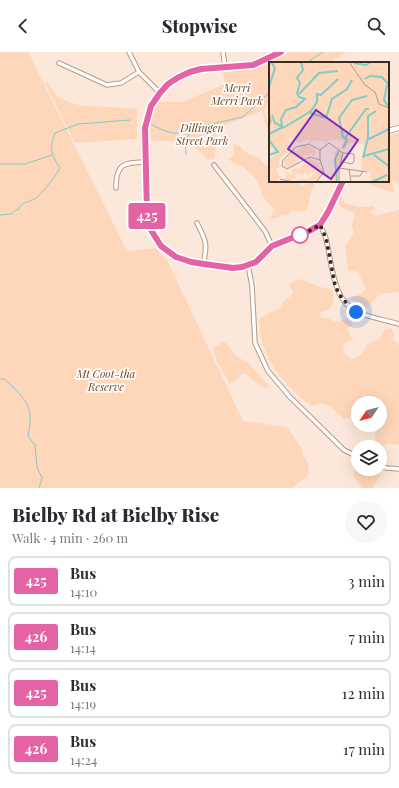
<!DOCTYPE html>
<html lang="en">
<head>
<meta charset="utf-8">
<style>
	body { margin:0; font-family:"Playfair Display",serif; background:#f7f7f7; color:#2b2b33; height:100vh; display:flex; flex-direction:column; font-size:15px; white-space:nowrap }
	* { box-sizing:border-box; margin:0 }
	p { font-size:13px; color:#7c7c81 }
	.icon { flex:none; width:22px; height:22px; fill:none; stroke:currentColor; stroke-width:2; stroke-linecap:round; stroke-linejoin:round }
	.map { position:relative; height:436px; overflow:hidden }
	.panel { display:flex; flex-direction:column; background:#fff; flex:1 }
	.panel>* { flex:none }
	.badge { padding:0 8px; border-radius:3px; font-size:14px; line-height:26px }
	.needle { width:26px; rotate:235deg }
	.fabs { position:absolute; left:351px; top:344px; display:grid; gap:8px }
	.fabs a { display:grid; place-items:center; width:36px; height:36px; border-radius:50%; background:#fff; box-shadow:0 4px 16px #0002; font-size:20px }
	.you { position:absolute; width:20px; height:20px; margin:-10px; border:3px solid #fff; border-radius:50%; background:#1a73e8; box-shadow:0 0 0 6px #1a73e833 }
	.map>.badge { position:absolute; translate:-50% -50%; box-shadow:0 0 0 2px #fff }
	.round { display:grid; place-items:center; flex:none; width:42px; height:42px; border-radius:21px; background:#f7f7f7 }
	.head { display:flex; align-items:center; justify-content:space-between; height:68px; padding:0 12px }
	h1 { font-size:19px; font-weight:800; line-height:30px }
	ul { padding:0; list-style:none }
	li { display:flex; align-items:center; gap:12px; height:50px; margin:0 8px 6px; padding:0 4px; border:2px solid #e1e1e2; border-radius:8px }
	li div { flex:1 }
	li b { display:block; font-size:15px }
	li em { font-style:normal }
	li .badge { min-width:44px; font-weight:700; text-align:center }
	header { display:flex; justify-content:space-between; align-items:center; height:52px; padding:0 12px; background:#fff; font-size:18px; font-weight:800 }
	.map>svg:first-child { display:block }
	.green { fill:#fed6ba }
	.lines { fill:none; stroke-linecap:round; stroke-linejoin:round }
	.stream { stroke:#7dcec7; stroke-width:1 }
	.minor-casing { stroke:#b89a85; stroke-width:5.5 }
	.tertiary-casing { stroke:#b89a85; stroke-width:6 }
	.minor { stroke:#fff; stroke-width:3.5 }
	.tertiary { stroke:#fff; stroke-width:4.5 }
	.line-casing { stroke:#fff; stroke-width:9 }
	.line { stroke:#e463a4; stroke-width:6 }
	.walk { stroke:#372b22; stroke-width:4; stroke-dasharray:0 7.2 }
	.stop-dot { fill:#fff; stroke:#e463a4; stroke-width:2 }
	.labels { text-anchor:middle; stroke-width:3.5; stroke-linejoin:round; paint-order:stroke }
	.park-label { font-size:11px; font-style:italic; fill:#703f14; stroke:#fff }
	.inset-river { fill:none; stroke:#7dcec7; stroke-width:2 }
	.inset-road { fill:none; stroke:#ad9c90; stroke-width:1 }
	.view { fill:#7b2cbf; fill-opacity:0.15; stroke:#7b2cbf; stroke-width:2 }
	.inset-edge { fill:none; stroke:#372b22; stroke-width:2 }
</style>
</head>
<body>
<header><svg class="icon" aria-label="back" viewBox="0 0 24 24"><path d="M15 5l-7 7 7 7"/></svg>Stopwise<svg class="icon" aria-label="search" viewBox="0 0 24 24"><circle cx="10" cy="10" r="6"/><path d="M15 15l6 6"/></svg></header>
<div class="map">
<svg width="399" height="436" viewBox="0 0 399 436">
	<rect width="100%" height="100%" fill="#fce8da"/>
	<path class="green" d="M0 0H28L127 199 156 196 167 208 243 369 287 375 301 395 303 403 308 411 309 420 308 423 292 436H0Z
		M291 0H347L333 8 336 11H333L331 9 327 11H270V46L265 58 269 75 267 76 262 59 217 76 215 107 208 108 189 89H151C150 75 149 62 158 50H182L225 32 223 20 254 17 263 14Z
		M47 30 56 43 61 47 82 54 111 55 137 57V87L75 91 45 31Z
		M399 81V132L392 129 394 141 369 132 367 129H388V84Z
		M233 91 240 94C245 102 251 103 260 106L261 109 267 114H270V129H298L301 134 313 130 315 134 311 140 307 158C301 161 297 157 290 159L288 163 285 164 282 162 278 166 268 167 275 158 263 145 260 136 256 127 241 113H237L228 107 233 104 234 101Z
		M341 144 345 151 360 155 374 154 375 157 369 160 375 164 399 158V240L380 242 365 257 351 247 366 238 358 220 348 218 345 195 354 181 352 174 355 161 344 157 338 152Z
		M300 227 320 235 331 237C335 243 335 254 328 258 325 260 322 259 319 261L322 266 330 267 335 270 347 267 352 270V273L348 277V280L353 287 345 291 343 296 345 302 352 307C359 306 365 298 367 292L380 287 385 277 391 276 394 281 393 287 399 293V393L387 391 380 397V395H377L375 388 376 377 372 373H380V351H358V367L354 365 344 367C332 356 328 348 311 354 290 337 269 317 262 289 260 282 260 274 259 267L271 260 279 257 283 250 292 243 293 241 289 233 293 229Z
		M223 290 226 291 236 304 248 311 268 333 269 336C257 337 253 325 243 321L235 329 230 332 217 309 213 296Z
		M357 414 358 417H366L381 422 373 436H362L354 425V418Z"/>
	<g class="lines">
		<path class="stream" d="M306 11 323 0
			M152 73C162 77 172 84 183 80 190 77 194 74 202 74L243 65 270 40
			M186 102C185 92 186 82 194 75
			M0 112H25L52 103
			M0 163 11 162 16 158H18C22 149 29 151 36 146 42 142 56 123 60 116 51 103 49 96 55 81L78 72 130 68
			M0 327H4C14 336 28 347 30 362 31 369 29 377 28 384L35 393 37 415 42 426 39 436"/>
		<g class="minor-casing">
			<path id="minor" d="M129 0 139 20 160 41
				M223 0 225 15
				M59 11 107 33 121 31 139 20
				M214 113 265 179 272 194
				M116 136C116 111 124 111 145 110
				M197 171C206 188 208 193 203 212
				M320 173C322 178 325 182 326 187 332 209 332 250 358 260 371 266 385 268 399 272
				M248 213 252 234 255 291 268 319 290 345 344 398 358 405
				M380 414 386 416 399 417"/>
		</g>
		<g class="tertiary-casing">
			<path id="tertiary" d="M281 0 253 13 201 17 190 20 179 25 169 32 160 41 151 54 145 76 147 161 151 178 156 187 161 194 177 205 203 212 233 216 242 215 256 209 272 194 309 179 320 173 328 160 343 129
				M388 79 399 76"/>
		</g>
		<use href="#minor" class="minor"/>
		<use href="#tertiary" class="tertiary"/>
	</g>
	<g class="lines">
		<g class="line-casing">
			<path id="line" d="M281 0 253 13 201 17 190 20 179 25 168 32 160 41 151 54 145 76 147 161 151 178 161 194 176 205 191 210 204 212 233 216 242 215 256 210 272 194 309 179 320 173 328 160 343 129"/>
		</g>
		<use href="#line" class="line"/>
		<path class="walk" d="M300 183 295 185 309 179 320 173 326 186 335 233 339 242 347 252 356 260"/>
	</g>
	<circle class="stop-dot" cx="300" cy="183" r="8"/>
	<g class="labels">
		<g class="park-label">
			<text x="237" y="40">Merri<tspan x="237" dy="13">Merri Park</tspan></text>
			<text x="202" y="80">Dillingen<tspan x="202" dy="13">Street Park</tspan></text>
			<text x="106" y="326">Mt Coot-tha<tspan x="106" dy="13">Reserve</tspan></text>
		</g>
	</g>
	<g transform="translate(269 10)">
		<rect width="120" height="120" fill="#fce8da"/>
		<path d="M0 0H120V120H101L102 110 92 109 95 82 81 81 74 88 71 86 75 79 61 77 59 80 46 78 38 82 41 77 30 81 22 75 17 79 20 78 23 82H18L24 85 16 87 20 90 12 95 9 102 12 104 7 107 11 116 7 120H0L2 115 0 110 4 108 0 107V97L10 91 7 87V90L0 92 5 88 0 85ZM36 83 45 85 47 92 43 94 42 91 39 94 35 92 36 98H28L29 101 19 106 15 104 17 101 15 98 25 88 28 89ZM70 87 74 90 69 120 63 119 66 110H63H66V106L64 99 67 94 64 92ZM39 96 52 102 45 110H40V114L36 110 34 113 29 111 26 113 27 116 21 117 26 120H16L17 110 23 113 22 107 32 106 36 100 37 103ZM53 105 55 110 49 117 29 120 28 117H39Z" fill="#fed6ba"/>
		<path class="inset-river" d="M85 1 97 3 102 0M96 17 101 14 113 15 120 23M118 23 115 38 119 44M0 25 6 6 2 0M30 32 50 11 69 9M41 51 57 56 63 37 78 27 83 18M13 64 12 57 17 48 27 45 36 37 30 35 28 31 31 21 28 16 34 8 32 0M14 66 42 49 48 40V32L52 33 69 17M0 72 14 65 6 61 3 53M76 76 97 47H100M0 78 9 90 0 93M98 78 120 67M74 86 78 78 74 75 70 56 83 38 98 34M105 93 120 104M95 94 120 87M94 96 99 76V54L107 49M68 120 66 97 70 89M103 120 118 113"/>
		<path class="inset-road" d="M80 0 96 23 106 30 110 42 120 46M0 51 2 59 0 65M51 98 41 95 18 107 13 104 14 98 27 85 40 82 51 88M72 99 82 102 85 100V92L74 91M70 106 98 110M80 107 82 120M82 114H91L94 109M11 117 23 120M47 120 55 110 51 98V88L60 81 74 91 70 108V120"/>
		<path class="view" d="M47 48 89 78 62 117 19 87Z"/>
		<rect width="120" height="120" class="inset-edge"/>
	</g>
</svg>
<div class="fabs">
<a><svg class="needle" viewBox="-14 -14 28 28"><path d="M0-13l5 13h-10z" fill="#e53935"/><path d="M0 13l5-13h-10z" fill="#7c7c81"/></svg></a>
<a><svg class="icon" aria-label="layers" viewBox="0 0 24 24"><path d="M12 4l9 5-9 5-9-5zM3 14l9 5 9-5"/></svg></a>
</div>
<div class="you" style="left:356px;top:260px"></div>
<b class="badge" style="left:147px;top:164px;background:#e463a4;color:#fff">425</b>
</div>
<section class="panel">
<div class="head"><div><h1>Bielby Rd at Bielby Rise</h1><p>Walk · 4 min · 260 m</p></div><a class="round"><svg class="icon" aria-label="heart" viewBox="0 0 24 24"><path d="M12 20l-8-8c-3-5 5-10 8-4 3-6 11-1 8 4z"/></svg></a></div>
<ul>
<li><span class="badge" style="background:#e463a4;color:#fff">425</span><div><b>Bus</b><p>14:10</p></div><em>3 min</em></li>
<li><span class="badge" style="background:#e463a4;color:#fff">426</span><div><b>Bus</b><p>14:14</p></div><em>7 min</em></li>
<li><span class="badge" style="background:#e463a4;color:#fff">425</span><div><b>Bus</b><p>14:19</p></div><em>12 min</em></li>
<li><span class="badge" style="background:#e463a4;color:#fff">426</span><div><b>Bus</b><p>14:24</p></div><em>17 min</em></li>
</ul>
</section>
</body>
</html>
